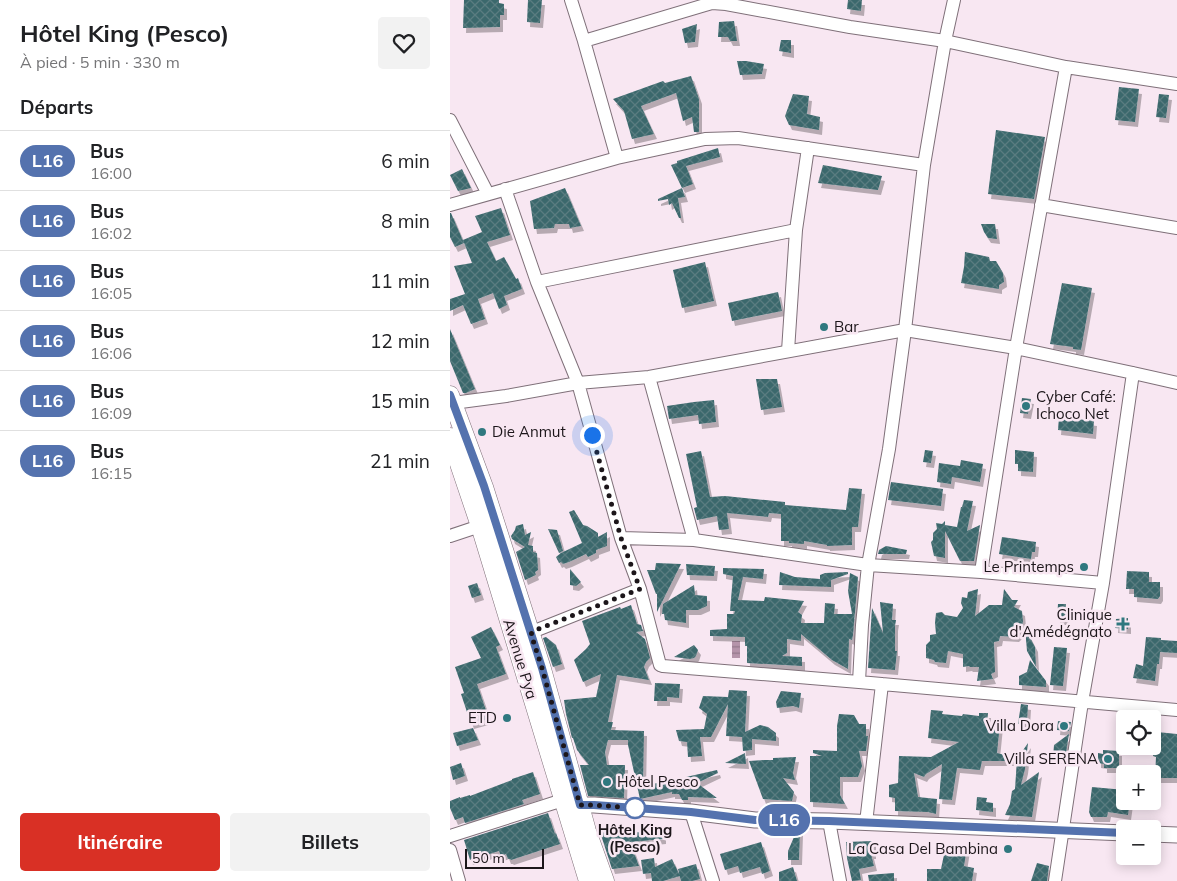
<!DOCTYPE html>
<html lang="fr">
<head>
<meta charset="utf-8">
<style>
	body { margin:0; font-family:Mulish,sans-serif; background:#f2f2f2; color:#202124; height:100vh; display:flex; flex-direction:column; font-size:19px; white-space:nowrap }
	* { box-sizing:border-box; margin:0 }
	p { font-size:16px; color:#757577 }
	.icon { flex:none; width:28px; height:28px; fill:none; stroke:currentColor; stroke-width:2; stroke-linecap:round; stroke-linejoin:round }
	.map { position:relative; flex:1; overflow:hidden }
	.panel { display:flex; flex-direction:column; background:#fff; width:450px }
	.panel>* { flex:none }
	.badge { padding:0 10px; border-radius:16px; font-size:18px; line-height:32px }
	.controls { position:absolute; left:666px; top:710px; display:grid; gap:10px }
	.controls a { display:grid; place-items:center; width:45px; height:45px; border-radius:5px; background:#fff; box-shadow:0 2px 12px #0003; font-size:25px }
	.scale { position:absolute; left:15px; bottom:12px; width:79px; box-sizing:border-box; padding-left:5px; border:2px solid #1c161a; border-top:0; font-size:14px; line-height:18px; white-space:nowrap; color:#1c161a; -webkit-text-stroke:4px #f8e7f2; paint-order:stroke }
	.you { position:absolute; width:25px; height:25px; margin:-12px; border:4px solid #fff; border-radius:50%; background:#1a73e8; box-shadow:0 0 0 8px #1a73e833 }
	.map>.badge { position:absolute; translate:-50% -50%; box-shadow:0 0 0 2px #fff }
	h2 { padding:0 20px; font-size:19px; line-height:45px }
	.round { display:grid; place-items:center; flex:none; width:52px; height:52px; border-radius:5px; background:#f2f2f2 }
	.head { display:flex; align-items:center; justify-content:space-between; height:85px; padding:0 20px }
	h1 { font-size:24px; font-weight:700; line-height:38px }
	.primary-button { display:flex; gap:10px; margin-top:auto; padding:10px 20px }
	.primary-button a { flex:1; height:58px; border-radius:5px; background:#d93025; color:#fff; font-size:20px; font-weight:700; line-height:58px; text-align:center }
	.primary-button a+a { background:#f2f2f2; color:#202124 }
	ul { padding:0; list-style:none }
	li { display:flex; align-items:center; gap:15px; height:60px; padding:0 20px; border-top:1px solid #e0e0e0 }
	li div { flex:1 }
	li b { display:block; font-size:19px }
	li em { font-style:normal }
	li .badge { min-width:55px; font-weight:700; text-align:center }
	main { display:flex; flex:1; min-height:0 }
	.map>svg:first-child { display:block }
	.water { fill:url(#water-rules) }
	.building { fill:url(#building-cross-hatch); filter:url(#shadow) }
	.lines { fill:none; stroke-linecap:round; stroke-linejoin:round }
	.minor-casing { stroke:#7f7079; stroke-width:14 }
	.tertiary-casing { stroke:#7f7079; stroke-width:17 }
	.secondary-casing { stroke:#7f7079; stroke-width:19 }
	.minor { stroke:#fff; stroke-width:12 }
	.tertiary { stroke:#fff; stroke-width:15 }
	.secondary { stroke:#fff; stroke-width:18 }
	.line-casing { stroke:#fff; stroke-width:11 }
	.line { stroke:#5472ae; stroke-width:8 }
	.walk { stroke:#1c161a; stroke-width:5; stroke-dasharray:0 9 }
	.poi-dot { fill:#2f787f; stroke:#f8e7f2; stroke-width:2 }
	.stop-dot { fill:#fff; stroke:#5472ae; stroke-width:2.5 }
	.labels { text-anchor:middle; stroke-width:5; stroke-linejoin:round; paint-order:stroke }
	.poi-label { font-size:15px; fill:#1c161a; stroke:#f8e7f2; text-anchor:end }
	.street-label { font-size:15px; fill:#1c161a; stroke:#f8e7f2 }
	.stop-label { font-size:15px; font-weight:bold; fill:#1c161a; stroke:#f8e7f2 }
</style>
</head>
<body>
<main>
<section class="panel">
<div class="head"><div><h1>Hôtel King (Pesco)</h1><p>À pied · 5 min · 330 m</p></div><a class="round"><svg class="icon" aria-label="heart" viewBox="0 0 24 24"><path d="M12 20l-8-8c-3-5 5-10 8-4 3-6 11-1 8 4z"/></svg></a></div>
<h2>Départs</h2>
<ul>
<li><span class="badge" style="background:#5472ae;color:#fff">L16</span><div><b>Bus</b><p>16:00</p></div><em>6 min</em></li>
<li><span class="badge" style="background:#5472ae;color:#fff">L16</span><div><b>Bus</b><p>16:02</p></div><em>8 min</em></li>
<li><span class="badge" style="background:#5472ae;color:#fff">L16</span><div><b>Bus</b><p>16:05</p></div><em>11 min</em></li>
<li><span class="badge" style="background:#5472ae;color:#fff">L16</span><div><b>Bus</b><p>16:06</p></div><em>12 min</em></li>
<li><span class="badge" style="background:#5472ae;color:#fff">L16</span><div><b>Bus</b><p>16:09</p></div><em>15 min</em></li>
<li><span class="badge" style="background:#5472ae;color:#fff">L16</span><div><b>Bus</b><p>16:15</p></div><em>21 min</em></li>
</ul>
<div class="primary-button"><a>Itinéraire</a><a>Billets</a></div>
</section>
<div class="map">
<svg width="727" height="881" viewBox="0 0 727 881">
	<defs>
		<pattern id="water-rules" width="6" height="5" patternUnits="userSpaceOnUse" patternTransform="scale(1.25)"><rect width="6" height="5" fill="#b594aa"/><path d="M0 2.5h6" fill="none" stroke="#92788a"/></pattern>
		<pattern id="building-cross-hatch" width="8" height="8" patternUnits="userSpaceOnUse" patternTransform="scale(1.25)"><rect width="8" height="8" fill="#3a686c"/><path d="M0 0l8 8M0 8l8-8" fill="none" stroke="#5a7c80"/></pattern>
		<filter id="shadow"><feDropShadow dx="3" dy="5" stdDeviation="0" flood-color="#0004"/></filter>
	</defs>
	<rect width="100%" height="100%" fill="#f8e7f2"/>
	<path class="water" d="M282 641H290V658H282Z"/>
	<path class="building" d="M14 0H49V3L54 4V15H50V27L13 28Z
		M78 0H92L90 23 77 22Z
		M398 0H412L411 11 397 9Z
		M284 21 287 41H280L278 37H268L269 22Z
		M247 24 245 42 235 43 232 29Z
		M331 40H341V53L329 51Z
		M287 61H296L314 64 312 74 290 75Z
		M241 76 249 99V132H244L242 117 233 121 226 93 191 106 204 134 182 139 174 111 163 99 213 81 215 83Z
		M669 87 689 89 685 122 665 120Z
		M343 94 359 96 357 114 370 117 369 130 339 125 335 116Z
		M709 94 719 95 716 118 706 117Z
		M546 130 595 137 584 199 538 194Z
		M268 148 270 157 236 166 243 184 232 188 221 165 227 163V161Z
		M373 165 432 176 428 190 368 183Z
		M12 169 21 188 8 191 0 175Z
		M115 188 131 226 120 228 119 224H105L104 228 84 229 80 201Z
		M232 188 235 197 228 198 231 218H229L222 203 219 205 218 199 208 201V199Z
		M51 208 60 235 37 242 46 261 54 257 66 279 68 278 72 289 54 296 57 305 49 309 43 293 28 299 35 319 21 324 13 305 0 311V299L15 294 4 266 22 263 13 240 32 232 25 216Z
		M0 213H1L14 243 5 247 0 237Z
		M531 224H545L547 239 538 238 534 232Z
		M515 252 539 257 540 261H546L553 273 554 282 549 285V289L511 283 514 267Z
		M255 262 264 301 232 308 223 270Z
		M612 283 642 288 631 350 623 349V347L600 344Z
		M328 292 332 311 282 321 278 303Z
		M0 329 25 389 16 393H13L0 361Z
		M306 379H327L332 407 311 410Z
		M572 398 581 399 578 414 570 413Z
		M264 400 266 422 249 424 248 415 219 419 217 406 244 402Z
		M609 417 644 421 643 434 608 430Z
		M475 450 483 451 481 463 473 462Z
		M565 450 584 452 583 472 568 471V464H565Z
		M251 451 260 497 275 496 335 502V505L396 510 399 488 412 489 408 527H402V545L377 546V545L354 541V544L339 543V541H331V514L319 513 318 517 277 513 279 529 269 530 267 516 247 520 244 508 247 507 236 454Z
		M511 460 533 464 530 482 502 477 501 484 487 482 489 463 510 466Z
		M441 482 493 489 491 506 438 500Z
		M514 500 523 501 517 531 530 525 524 561H510L495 531V558L484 556 481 542 483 540V533L487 529 486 523 492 524 495 521V525L507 527 511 507H512Z
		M124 510 133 525 137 526 148 533V537L157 532V546L146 550V553L138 557 136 554 119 562 113 564 111 562 109 563 106 557 111 553 132 543 119 512Z
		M73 524 75 535 81 532 78 545 83 546V552L87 553 88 570 85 572 86 575 75 580 66 552 75 547 62 539 61 536 65 530 66 526Z
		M98 529 107 530 113 551 109 553Z
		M552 537 586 542 585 552H582L581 559 549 554Z
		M436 546 457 550 456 554H428L429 550Z
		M206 563 231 564 207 612V594H206L197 570H205Z
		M236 564 265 566 264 576 237 575Z
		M273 568 314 569 313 579 293 577 288 600 314 601 315 597 354 601 348 612 352 615 351 623H374L375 603 385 604 384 614H402L398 591 400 573 408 577 403 635 402 640 399 639 398 669 382 660 351 634V641L337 639V653L332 656 352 657V666L297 663V646H295V637L260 636V630L277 629V614H284L285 611H280L283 576 273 574Z
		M120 569 131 582 126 586 120 585Z
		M677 571 699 572V582H710V596L708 599 684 597V589H676Z
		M330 572 345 577 370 579V575L375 573 398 572V574L381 580V587L329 585Z
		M27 583 31 595 22 598 18 586Z
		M244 585 245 595 257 596V606L248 610H236V623L215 620 214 614H212L213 604Z
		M528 589 525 616 539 605H552L554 589 562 600H568L564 607 572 611 573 622 569 634 566 637 550 636 549 641 544 642 545 672 541 674 543 679 527 681 529 667H520L519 666 513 667V654L498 651 496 663 485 662 484 660 476 658V645L480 641V635L486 634 485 623 486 613 492 612 495 615 507 617 513 608 511 603 512 597 517 598 518 592Z
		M430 602 443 604 442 620H446L445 626V651H447L445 670 418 668 422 608 433 633Z
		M608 604H616L615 620H607Z
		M181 605 187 624 191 625 193 631 186 632 195 639 200 658 196 662 194 667 199 680 167 675 158 722H163L161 730 194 731 193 786 226 779 235 780 236 777 267 770 268 773 247 783 267 798 238 797V800H232L229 794H222V792L190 799 178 745V740H158L155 752 157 765H175L174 798 138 796 130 765H139L127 750 123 738H122L116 714 114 700 146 697 151 674 133 682 124 660 136 649 140 644 132 621 170 607 171 609Z
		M678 618V629L665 628 666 619Z
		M41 627 50 645 46 647 56 674 27 684 39 719 21 724 11 694 14 693 5 667 31 658 21 637Z
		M575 628 585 647 586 667 577 651Z
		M96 637 106 645 112 664 103 667 93 638Z
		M696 637 711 638V640L727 641V653L710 652 709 664H707L705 681 683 678 686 664 693 666Z
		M244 645 248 650 246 656 244 658 240 659 224 657Z
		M604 647 617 648 613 686 600 685Z
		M580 660 596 681V687L569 685V676L577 672Z
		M205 683 230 684 229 698 217 697V701H204Z
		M279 690 297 691 295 732 310 725 318 727 326 733V741L302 739V750L293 751 292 737 276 736 278 704 261 737H250L252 756 238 757 237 742 229 741 226 730 254 729 257 714 249 708 253 696 278 697Z
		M331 691 351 693 349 708 343 706 327 708 326 702Z
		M571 704 578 705 577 721 568 724Z
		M481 710 493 711 492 714 512 716 513 714 529 716V713H538L537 723H550L547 753 566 758 565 761H532L530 770 507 768 502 800 489 799 492 764 476 774 474 777 464 773 468 797 487 799 486 814 478 812 445 811V798L439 797V785L448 783 449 756 481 757 509 742 478 738Z
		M389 714 404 715 409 724H416V736H418L416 751H409L412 766 408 777H390V795L395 804 360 802V756H372L363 753V750L387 751V726Z
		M608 721 621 722 619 731 607 730Z
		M23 728 28 740 7 746 3 733Z
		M707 732 727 734V778H705L706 757 703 756Z
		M619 734 615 759 603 758 604 745Z
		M578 743 575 769 571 785 589 772 582 817 555 815 560 804 562 791 565 789 567 759Z
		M653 750 669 751V768H654V764L648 763V753L653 754Z
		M295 753 296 764 275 763Z
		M346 757 343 773 345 780 333 778 344 792 342 801 313 799 299 761 315 760H323V758Z
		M11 763 15 776 3 780 0 767Z
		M83 772 90 794 72 800 74 804 15 823 13 817 5 820 0 808V801L10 797V798L20 795V796L62 780V779Z
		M642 787 675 790V801H680L678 815 658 812 657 817H641L639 812Z
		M527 797 537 798 536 802 543 803V812L526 810Z
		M98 813 105 834 106 833 110 844 61 860 60 859H58L56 854 51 856 49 851 20 860 14 840Z
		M347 830H350L349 860H338V851Z
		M178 831 213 835V839L180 842 189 866 162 869 150 832Z
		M423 841V854H421L424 866 409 869 411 880 402 881 397 858 396 842Z
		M311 842 320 871 312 874 310 867 290 873 288 866 275 870 270 854Z
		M496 845 517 847 514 866 524 868 522 881H477V869H491Z
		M204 858 205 867 222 859 230 876 213 881H202L201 873 193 874 191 860Z
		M587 863 599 866 597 881H581Z
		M246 864 250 879 242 881H231L228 869Z
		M343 867 347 881H329V872Z
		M444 873V881H419L418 875Z"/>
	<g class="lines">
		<g class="minor-casing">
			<path id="minor" d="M121 0 134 41 167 158
				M134 41 255 5 262 3 276 4 400 27 495 41 616 67 727 84
				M0 120 38 194
				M55 189 87 282 128 383 171 538 190 589 210 665 213 666 409 682 727 710
				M0 205 167 158 255 139 288 138 474 165
				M591 205 727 228
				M87 282 346 230
				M338 351 346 230 358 148
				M199 377 244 540
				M3 403 56 396 128 383 199 377 455 330 566 348 683 373 727 383
				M0 536 30 526
				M171 538 244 540 418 565 531 572 653 583
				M531 572 566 348 616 67
				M81 634 87 630 190 589
				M409 682 412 625 418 565 439 449 455 330 474 165 495 41 504 0
				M241 812 263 881
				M379 821 390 881
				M416 823 432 684
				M0 836 113 800
				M0 850 9 881
				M605 881 632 702 653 583 683 373"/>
		</g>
		<g class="tertiary-casing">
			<path id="tertiary" d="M130 805H144L241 812 305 820 379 821 675 833
				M702 834 727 835"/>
		</g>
		<g class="secondary-casing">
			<path id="secondary" d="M0 395 34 487 92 669 137 831 155 881
				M0 437 30 526 138 881"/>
		</g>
		<use href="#minor" class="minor"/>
		<use href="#tertiary" class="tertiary"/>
		<use href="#secondary" class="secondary"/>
	</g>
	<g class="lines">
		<g class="line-casing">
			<path id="line" d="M0 395 34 486 92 668 130 805H144L241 812 305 820 379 821 675 833"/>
		</g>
		<use href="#line" class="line"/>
		<path class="walk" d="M142 435 171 538 190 589 86 630 81 634 92 668 130 805H144L185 808"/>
	</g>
	<g class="poi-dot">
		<circle cx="374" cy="327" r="5"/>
		<circle cx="576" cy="406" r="5"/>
		<circle cx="32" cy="432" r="5"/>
		<circle cx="634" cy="567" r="5"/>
		<path d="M670.5 616.5h5v5h5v5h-5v5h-5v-5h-5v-5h5z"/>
		<circle cx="57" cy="718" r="5"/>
		<circle cx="614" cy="726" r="5"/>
		<circle cx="658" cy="759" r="5"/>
		<circle cx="157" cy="782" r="5"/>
		<circle cx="558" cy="849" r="5"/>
	</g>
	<circle class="stop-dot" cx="185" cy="808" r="10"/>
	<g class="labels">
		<g class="poi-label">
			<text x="384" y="332" text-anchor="start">Bar</text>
			<text x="586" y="402" text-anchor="start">Cyber Café:<tspan x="586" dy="17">Ichoco Net</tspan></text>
			<text x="42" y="437" text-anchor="start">Die Anmut</text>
			<text x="624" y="572">Le Printemps</text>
			<text x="662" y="620">Clinique<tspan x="662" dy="17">d'Amédégnato</tspan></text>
			<text x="47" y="723">ETD</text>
			<text x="604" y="731">Villa Dora</text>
			<text x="648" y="764">Villa SERENA</text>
			<text x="167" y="787" text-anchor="start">Hôtel Pesco</text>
			<text x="548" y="854">La Casa Del Bambina</text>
		</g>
		<g class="street-label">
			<text transform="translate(70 659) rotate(73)" y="5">Avenue Pya</text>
		</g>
		<g class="stop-label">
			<text x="185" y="835">Hôtel King<tspan x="185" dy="17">(Pesco)</tspan></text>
		</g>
	</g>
</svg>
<div class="controls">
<a><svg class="icon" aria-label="locate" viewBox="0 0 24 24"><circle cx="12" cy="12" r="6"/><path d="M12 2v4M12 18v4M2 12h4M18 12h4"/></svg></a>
<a>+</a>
<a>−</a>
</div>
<div class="scale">50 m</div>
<div class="you" style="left:142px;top:435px"></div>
<b class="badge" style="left:334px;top:820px;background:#5472ae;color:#fff">L16</b>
</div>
</main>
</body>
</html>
